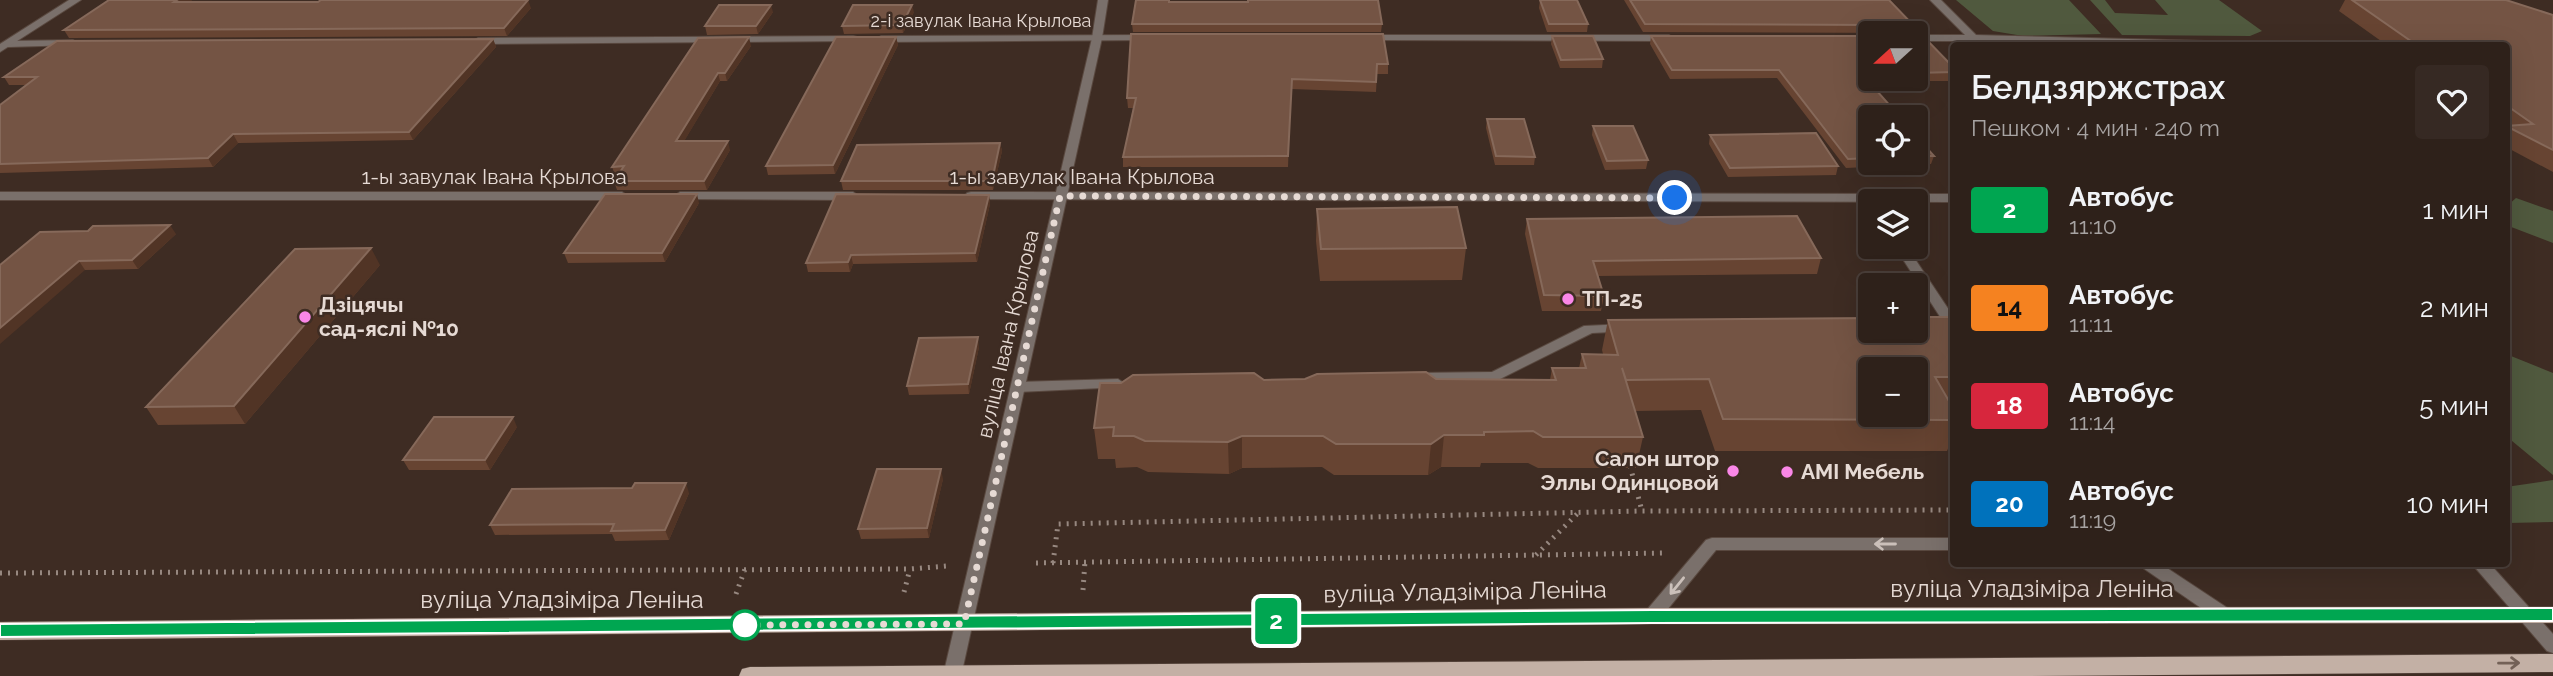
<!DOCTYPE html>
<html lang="ru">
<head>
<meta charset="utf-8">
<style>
	body { margin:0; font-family:Raleway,sans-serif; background:#362923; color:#f1f3f6; height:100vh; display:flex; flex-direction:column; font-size:26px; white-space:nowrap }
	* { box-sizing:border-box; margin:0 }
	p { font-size:23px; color:#a7a3a2 }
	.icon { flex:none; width:38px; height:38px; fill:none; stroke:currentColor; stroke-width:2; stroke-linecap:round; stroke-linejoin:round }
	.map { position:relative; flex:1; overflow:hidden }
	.sheet { position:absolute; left:1950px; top:42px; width:560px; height:525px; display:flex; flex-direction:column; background:#2e211a; border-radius:7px; box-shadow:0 7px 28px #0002,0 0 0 2px #493e39 }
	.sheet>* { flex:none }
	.badge { padding:0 14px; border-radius:5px; font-size:24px; line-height:46px }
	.needle { width:46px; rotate:249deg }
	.tools { position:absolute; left:1858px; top:21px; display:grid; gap:14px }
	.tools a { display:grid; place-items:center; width:70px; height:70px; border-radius:7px; background:#2e211a; box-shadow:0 7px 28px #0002,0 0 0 2px #493e39; font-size:35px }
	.you { position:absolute; width:35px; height:35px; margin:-18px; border:5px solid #fff; border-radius:50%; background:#1a73e8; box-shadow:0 0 0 10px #1a73e833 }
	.map>.badge { position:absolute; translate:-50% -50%; box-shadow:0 0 0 4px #fff }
	.round { display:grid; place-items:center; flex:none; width:74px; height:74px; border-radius:7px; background:#362923 }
	.overview { display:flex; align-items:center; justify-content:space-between; height:119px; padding:0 21px }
	h1 { font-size:33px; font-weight:600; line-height:52px }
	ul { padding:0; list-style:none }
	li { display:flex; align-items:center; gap:21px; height:98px; padding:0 21px }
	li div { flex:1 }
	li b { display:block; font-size:26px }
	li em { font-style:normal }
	li .badge { min-width:77px; font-weight:700; text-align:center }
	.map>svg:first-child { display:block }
	.green { fill:#50593e }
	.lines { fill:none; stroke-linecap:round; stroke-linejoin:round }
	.service-casing { stroke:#59483f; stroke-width:2 }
	.minor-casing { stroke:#59483f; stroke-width:2 }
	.tertiary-casing { stroke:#59483f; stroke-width:2 }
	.primary-casing { stroke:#59483f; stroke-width:1 }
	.path { stroke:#978880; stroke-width:5; stroke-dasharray:2 6; stroke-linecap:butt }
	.service { fill:#7a706b; fill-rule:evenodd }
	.minor { fill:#7a706b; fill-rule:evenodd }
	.tertiary { fill:#7a706b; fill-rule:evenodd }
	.primary { fill:#c3b0a5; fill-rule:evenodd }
	.wall { fill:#674432 }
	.shaded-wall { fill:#513425 }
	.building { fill:#745444; stroke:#86695a; stroke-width:2; fill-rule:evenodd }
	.oneway { stroke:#cbc0ba }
	.oneway2 { stroke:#736157 }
	.line { fill:#00a651; stroke:#fff; stroke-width:2 }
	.walk { stroke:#e6dad4; stroke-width:7; stroke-dasharray:0 12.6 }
	.poi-dot { fill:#fa87e7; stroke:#3e2c23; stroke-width:2.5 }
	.stop-dot { fill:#fff; stroke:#00a651; stroke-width:3.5 }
	.labels { text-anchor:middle; stroke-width:5; stroke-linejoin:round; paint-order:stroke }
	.far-street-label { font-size:18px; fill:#e6dad4; stroke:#3e2c23 }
	.street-label { font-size:21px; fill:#e6dad4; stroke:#3e2c23 }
	.poi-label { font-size:21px; font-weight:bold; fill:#e6dad4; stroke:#3e2c23; text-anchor:start }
	.near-street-label { font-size:24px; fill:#e6dad4; stroke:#3e2c23 }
</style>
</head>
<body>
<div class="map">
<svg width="2553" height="676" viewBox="0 0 2553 676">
	<rect width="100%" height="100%" fill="#3e2c23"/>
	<path class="green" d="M1956 0H2069L2101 34 2023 36 1993 31Z
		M2090 0H2105L2115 13 2168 15 2155 0H2219L2262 31 2250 36 2122 35Z
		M2516 198 2553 211V243L2506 225V207Z
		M2506 354 2553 373V475L2506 436Z
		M2553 480V522L2508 523 2506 520V487Z"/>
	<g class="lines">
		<g class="service-casing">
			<path id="service" d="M1975 35 2283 43 2288 46H2146L1971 40V36Z
				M1895 247H1907L1953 316V327L1946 326Z
				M1625 324 1632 328 1630 331 1592 333 1494 382 1415 383 1408 378 1415 373 1492 372 1584 326Z
				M1118 379 1125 384 1123 387 1018 392 1011 387 1018 382Z
				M1712 538H1953V550H1716L1658 621 1652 623 1646 621 1643 616 1646 611 1706 540Z
				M2141 564H2161L2229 609 2232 614 2229 619 2223 621 2217 619 2143 568Z"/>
		</g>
		<g class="minor-casing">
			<path id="minor" d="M1147 35 1152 38 1151 40 881 42 876 39 881 36Z
				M1367 35H1669L1674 38 1669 41 1363 40 1362 38Z
				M1916 35H1975L1980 38 1975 41H1916Z
				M853 36 857 37V41L478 44 473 41 478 38Z
				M73 40 78 43 77 45 8 47 3 44 8 41Z
				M0 192H622L628 196 622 200H0Z
				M680 192H853L859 196 853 200 676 199 674 196Z
				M971 192 1953 194V202L967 199 965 196 967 193Z"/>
		</g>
		<g class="tertiary-casing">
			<path id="tertiary" d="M69 0H81L0 52V44Z
				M1098 0H1108L1102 38 961 676H943L1092 38Z
				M1930 0H1941L1987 46H1976Z
				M2472 564H2490L2553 634V653L2547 651Z"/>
		</g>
		<g class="primary-casing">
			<path id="primary" d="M2553 607V623L1652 624 0 640V622L1652 608Z
				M2553 654V672L2018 676H739L742 669 750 667Z"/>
		</g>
		<path class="path" d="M1630 466 1642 511
			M1536 555 1577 514
			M1036 563 1665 553
			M1053 563 1058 524 1642 511 1953 510
			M0 573 910 569 947 566
			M1083 590 1085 561
			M904 592 910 569
			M736 594 745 569"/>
		<use href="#service" class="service"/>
		<use href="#minor" class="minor"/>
		<use href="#tertiary" class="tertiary"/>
		<use href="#primary" class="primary"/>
	</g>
	<path class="wall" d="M109 0H192L189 2H318L453 1 531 8 507 36 69 38 64 30Z
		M1136 0H1170V2H1248L1382 24 1381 32H1133L1132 24Z
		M1540 0 1588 24 1587 32H1547L1539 8Z
		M1624 0H1889L1916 28 1917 35 1923 36 1953 67V81H1869L1900 117H1871V163H1916V136L1934 156 1931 164 1846 168 1777 78 1670 79 1650 44 1651 36H1871V79H1916V33L1643 32Z
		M2345 0H2506L2553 15V172L2506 147V46H2388L2339 11Z
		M773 12 758 34 707 35 705 26Z
		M914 12 903 33 844 34 842 26Z
		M1131 34 1388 64V74H1377L1376 92 1291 89 1288 167H1123V157L1133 108H1128L1127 98Z
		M1552 36 1603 59 1602 68H1560L1551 44Z
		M896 37 898 45 835 174 768 175 766 166Z
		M698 38 751 46 727 81H720L684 141 730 150 707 190H617L614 181 617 175H615L612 167Z
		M493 39 496 47 413 140 238 143 213 167 0 173V105L26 85H9L4 77Z
		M1487 119 1535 157 1534 165H1495L1486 128Z
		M1593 126 1648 160 1646 169 1605 170 1592 135Z
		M1710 135 1838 166 1836 175 1728 177 1709 144Z
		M1000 143 1002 151 993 190H843L841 181Z
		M989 195 990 204 977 262 853 264 850 272H808L806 263Z
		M699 203 665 262 568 263 564 253Z
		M1317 209 1466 248 1462 280 1320 281 1316 241Z
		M1527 219 1821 258 1817 274 1598 276 1604 296 1601 311H1542L1525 234Z
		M176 234 138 269 85 270 0 265Z
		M380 265 245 424 158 425 146 407Z
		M1953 317V437L1947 451H1715L1701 410 1635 411 1643 437 1636 468H1538L1528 463H1481L1480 467H1441L1428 475H1334L1322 467 1242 468 1229 474 1148 472 1137 467 1116 468 1115 459H1098L1094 428 1264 380 1436 379 1550 380 1552 368H1579L1582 354H1603L1602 350 1608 320Z
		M979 347 969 394 909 395 907 386Z
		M517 427 490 470H409L403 460Z
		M943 479 929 538 861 539 858 529Z
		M689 493 669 540 615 541 612 534 495 535 490 525Z"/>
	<path class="shaded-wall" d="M177 0H192L178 10 174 2Z
		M528 0 531 8 507 36 504 28Z
		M771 5 773 12 758 34 756 26Z
		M912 5 914 12 903 33 902 25Z
		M749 37 751 46 727 81 725 73Z
		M896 37 898 45 835 174 833 165Z
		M493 39 496 47 413 140 409 132Z
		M718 73 720 81 679 150 676 141Z
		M233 134 238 143 213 167 208 158Z
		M728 141 730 150 707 190 704 181Z
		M1000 143 1002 151 993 190 992 181Z
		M697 194 699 203 665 262 662 253Z
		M989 195 990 204 977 262 975 253Z
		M170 225 176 234 138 269 132 260Z
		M371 248 380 265 245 424 234 406Z
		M851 255 853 264 850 272 848 262Z
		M79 261 85 270 0 344V328Z
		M978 337 979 347 969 394 968 384Z
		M513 417 517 427 490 470 485 460Z
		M1444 435 1441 467 1428 475 1431 444Z
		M1242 436V468L1229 474 1228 442Z
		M941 469 943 479 929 538 927 528Z
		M686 483 689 493 669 540 665 530Z"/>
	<path class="building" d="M109 0H177L174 2H318L321 0H528L504 28 64 30Z
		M1136 0H1169V2H1248V0H1378L1382 24H1132Z
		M1540 0H1577L1588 24H1549Z
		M1630 0H1889L1916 28 1917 35 1923 36 1953 67V72L1916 73V33H1876L1875 25 1645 24Z
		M2352 0H2506L2553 15V150L2506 126 2533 124 2506 105V46H2418Z
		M719 5H771L756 26H705Z
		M853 5H912L902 25 842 26Z
		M1131 34H1383L1388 64H1377L1376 82 1292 79 1288 156 1123 157 1136 98H1127Z
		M1552 36H1593L1603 59 1561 60Z
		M1651 36H1871V73H1861L1900 117H1871V158L1848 159 1779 70H1672Z
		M749 37 725 73H718L676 141H728L704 181H614L624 166 612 167 698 38Z
		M836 37H896L833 165 766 166Z
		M493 39 409 132 233 134 208 158 0 164V105L37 77H4L57 41Z
		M1487 119H1524L1535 157 1496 156Z
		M1593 126H1633L1648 160 1607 161Z
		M1816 133 1838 166 1730 168 1710 135Z
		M1916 136 1934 156H1916Z
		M1000 143 992 181H841L857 145Z
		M605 194H697L662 253H564Z
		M836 194 989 195 975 253 851 255 848 262 806 263Z
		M1457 207 1466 248 1321 249 1317 209Z
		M1797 216 1821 258 1593 261 1604 296 1544 295 1527 219Z
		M170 225 132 260 79 261 0 328V265L40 232 88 231 93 226Z
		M371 248 234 406 146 407 295 249Z
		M1916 317H1953V377H1935L1953 408V420L1723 419 1709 379 1626 380 1622 368 1643 437H1543L1533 431 1484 432V435H1444L1431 444H1336L1323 436H1242L1228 442 1145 441 1134 436H1113L1114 427 1094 428 1100 383H1121L1133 375 1254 373 1264 380 1305 379 1317 374 1426 372 1436 379 1556 380 1552 368H1586L1582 354 1618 355 1608 320 1871 318V331H1916ZM1871 369H1916V415H1871Z
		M978 337 968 384 907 386 919 338Z
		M434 417H513L485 460H403Z
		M877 469H941L927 528 858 529Z
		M635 483H686L665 530 611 531 614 524 490 525 512 489 632 488Z"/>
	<defs><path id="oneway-shaft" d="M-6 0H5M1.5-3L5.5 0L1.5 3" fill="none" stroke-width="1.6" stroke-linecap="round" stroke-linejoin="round" transform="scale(1.75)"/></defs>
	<g class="oneway">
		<use href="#oneway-shaft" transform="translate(1885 544) rotate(180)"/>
		<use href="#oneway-shaft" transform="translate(1677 586) rotate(129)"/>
	</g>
	<use class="oneway2" href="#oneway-shaft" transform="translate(2509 663) rotate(-1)"/>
	<path class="line" d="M2553 608V621L1652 623 0 637V624L1652 610Z"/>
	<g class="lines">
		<path class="walk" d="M745 625 964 624 1060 196 1675 198"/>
	</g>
	<g class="poi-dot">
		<circle cx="1568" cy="299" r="7"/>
		<circle cx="305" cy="317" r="7"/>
		<circle cx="1733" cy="471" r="7"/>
		<circle cx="1787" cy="472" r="7"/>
	</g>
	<circle class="stop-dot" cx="745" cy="625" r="14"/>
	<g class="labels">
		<g class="far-street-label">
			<text x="981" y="27">2-і завулак Івана Крылова</text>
		</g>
		<g class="street-label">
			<text x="494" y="184">1-ы завулак Івана Крылова</text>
			<text x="1082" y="184">1-ы завулак Івана Крылова</text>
			<text transform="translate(1008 334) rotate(-77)" y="7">вуліца Івана Крылова</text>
		</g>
		<g class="poi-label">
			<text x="1582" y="306">ТП-25</text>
			<text x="319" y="312">Дзіцячы<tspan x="319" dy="24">сад-яслі №10</tspan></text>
			<text x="1719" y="466" text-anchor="end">Салон штор<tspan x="1719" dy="24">Эллы Одинцовой</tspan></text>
			<text x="1801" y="479">AMI Мебель</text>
		</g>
		<g class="near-street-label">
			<text x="2032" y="597">вуліца Уладзіміра Леніна</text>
			<text transform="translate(1465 592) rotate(-1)" y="8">вуліца Уладзіміра Леніна</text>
			<text x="562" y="608">вуліца Уладзіміра Леніна</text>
		</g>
	</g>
</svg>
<div class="tools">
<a><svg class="needle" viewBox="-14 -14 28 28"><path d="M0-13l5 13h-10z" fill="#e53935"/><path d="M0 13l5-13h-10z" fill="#a7a3a2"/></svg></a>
<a><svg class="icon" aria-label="locate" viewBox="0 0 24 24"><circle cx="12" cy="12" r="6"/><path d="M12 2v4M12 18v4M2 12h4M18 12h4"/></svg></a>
<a><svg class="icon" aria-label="layers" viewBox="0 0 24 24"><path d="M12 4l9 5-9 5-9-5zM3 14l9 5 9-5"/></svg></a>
<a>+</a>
<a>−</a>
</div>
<div class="you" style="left:1675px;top:198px"></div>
<b class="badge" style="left:1276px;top:621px;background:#00a651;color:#fff">2</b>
<section class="sheet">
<div class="overview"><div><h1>Белдзяржстрах</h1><p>Пешком · 4 мин · 240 m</p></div><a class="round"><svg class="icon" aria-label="heart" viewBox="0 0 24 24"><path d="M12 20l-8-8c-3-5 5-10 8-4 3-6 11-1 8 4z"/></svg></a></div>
<ul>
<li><span class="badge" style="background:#00a651;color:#fff">2</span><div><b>Автобус</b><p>11:10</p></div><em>1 мин</em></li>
<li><span class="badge" style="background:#f58220;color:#111">14</span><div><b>Автобус</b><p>11:11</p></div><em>2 мин</em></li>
<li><span class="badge" style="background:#d7263d;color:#fff">18</span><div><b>Автобус</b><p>11:14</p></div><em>5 мин</em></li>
<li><span class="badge" style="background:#0072bc;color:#fff">20</span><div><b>Автобус</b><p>11:19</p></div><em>10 мин</em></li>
</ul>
</section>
</div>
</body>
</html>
